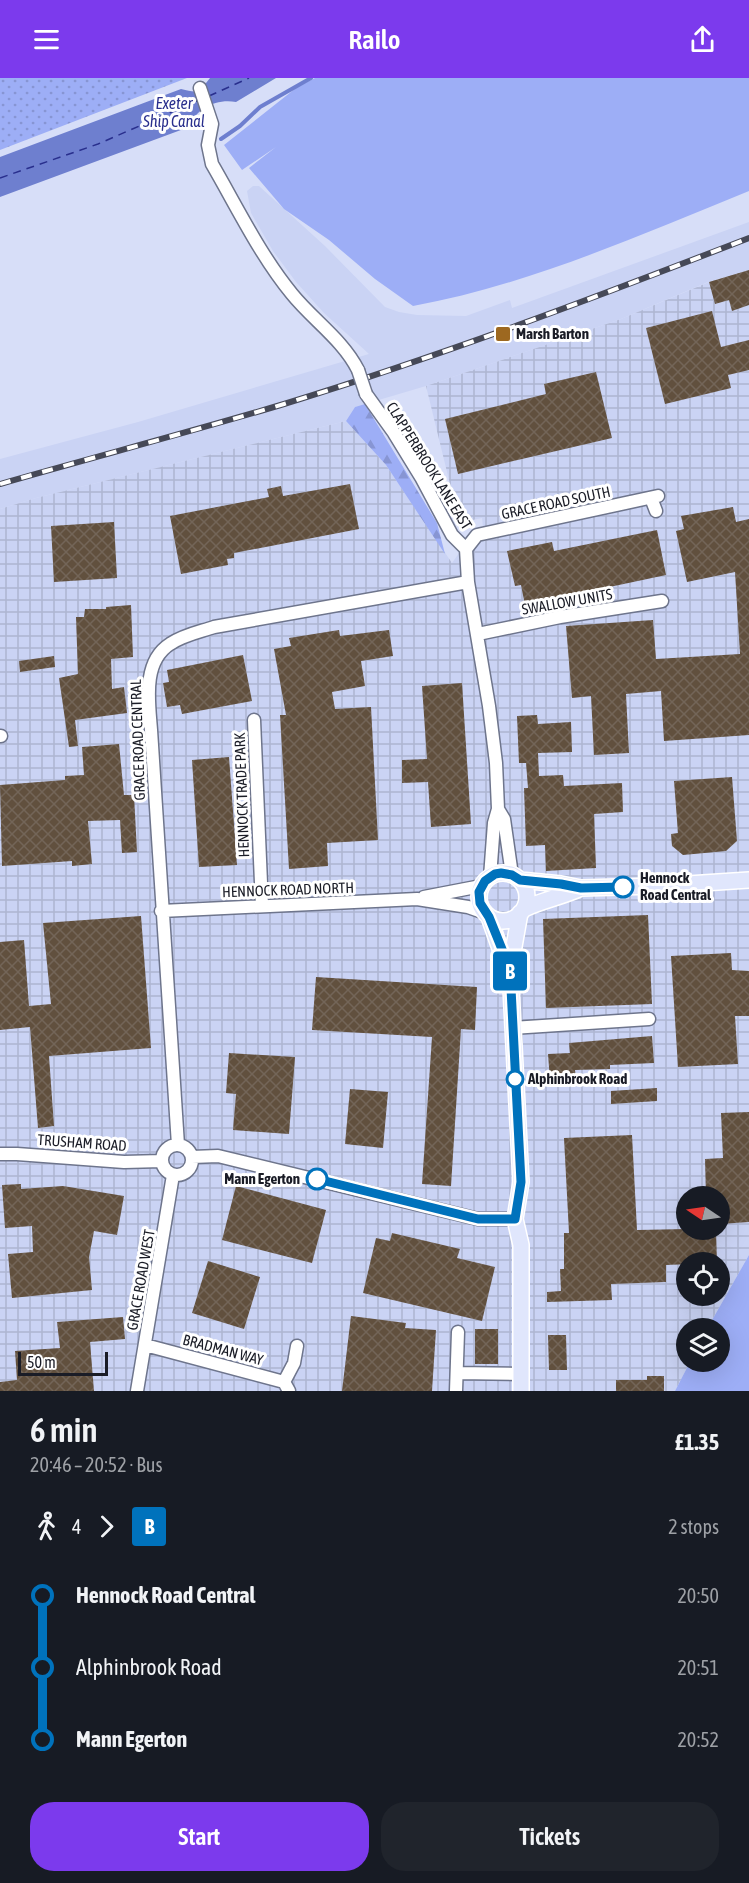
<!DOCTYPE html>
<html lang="en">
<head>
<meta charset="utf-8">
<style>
	body { margin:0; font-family:"Asap Condensed",sans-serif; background:#20242c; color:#f1f3f6; height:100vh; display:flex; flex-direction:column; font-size:22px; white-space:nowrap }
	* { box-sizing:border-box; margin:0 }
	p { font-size:20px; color:#9ea1a6 }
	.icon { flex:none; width:33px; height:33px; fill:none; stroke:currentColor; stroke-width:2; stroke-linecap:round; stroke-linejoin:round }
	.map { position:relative; height:1313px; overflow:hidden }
	.panel { display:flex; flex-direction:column; background:#171b24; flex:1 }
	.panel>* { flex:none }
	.badge { padding:0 12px; border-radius:4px; font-size:21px; line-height:39px }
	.needle { width:39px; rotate:283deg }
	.fabs { position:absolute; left:676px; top:1108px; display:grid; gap:12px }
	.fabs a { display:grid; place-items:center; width:54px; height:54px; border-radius:50%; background:#171b24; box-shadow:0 6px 24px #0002; font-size:30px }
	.scale { position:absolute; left:18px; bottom:15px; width:90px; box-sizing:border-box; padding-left:6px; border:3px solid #1a1c26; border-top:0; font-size:16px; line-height:21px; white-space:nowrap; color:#1a1c26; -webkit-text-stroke:4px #fff; paint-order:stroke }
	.map>.badge { position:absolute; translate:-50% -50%; box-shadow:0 0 0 3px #fff }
	.legs { display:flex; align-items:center; gap:9px; height:66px; padding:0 30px; font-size:20px }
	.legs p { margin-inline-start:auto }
	.overview { display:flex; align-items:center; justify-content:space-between; height:102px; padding:0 30px }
	h1 { font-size:33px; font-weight:600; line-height:45px }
	.primary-button { display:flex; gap:12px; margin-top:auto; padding:12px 30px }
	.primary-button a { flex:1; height:69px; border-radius:24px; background:#7c3aed; color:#fff; font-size:24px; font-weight:600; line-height:69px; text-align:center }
	.primary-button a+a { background:#20242c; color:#f1f3f6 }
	ul { padding:0 30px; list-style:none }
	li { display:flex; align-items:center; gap:21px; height:72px; font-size:22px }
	li i { display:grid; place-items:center; width:9px; height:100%; margin:0 8px; background:currentColor }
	li i::after { content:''; width:15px; height:15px; margin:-8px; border:4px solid; border-radius:50%; background:#171b24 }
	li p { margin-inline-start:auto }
	li:first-child i { background:linear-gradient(#0000 50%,currentColor 0) }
	li:last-child i { background:linear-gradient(currentColor 50%,#0000 0) }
	header { display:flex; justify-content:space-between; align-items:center; height:78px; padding:0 30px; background:#7c3aed; color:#fff; font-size:27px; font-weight:600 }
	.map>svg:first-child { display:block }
	.built { fill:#cad3f4 }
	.industrial { fill:url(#industrial-grid); fill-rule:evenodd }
	.green { fill:#9daef6 }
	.forest { fill:url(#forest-firs) }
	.park { fill:url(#park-dots) }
	.water { fill:#6e7fcf }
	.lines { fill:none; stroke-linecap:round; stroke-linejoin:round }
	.stream { stroke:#6e7fcf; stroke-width:4 }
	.ferry { stroke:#292f8d; stroke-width:1.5; stroke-dasharray:8 6; stroke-linecap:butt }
	.building { fill:url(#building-cross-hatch) }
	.minor-casing { stroke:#6e758c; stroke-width:15 }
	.major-casing { stroke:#fff; stroke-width:18 }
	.minor { stroke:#fff; stroke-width:12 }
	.major { stroke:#e0e6fc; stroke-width:15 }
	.rail-casing { stroke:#464957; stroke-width:6 }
	.rail { stroke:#fff; stroke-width:4; stroke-dasharray:11; stroke-linecap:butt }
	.minor-bridge-casing { stroke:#6e758c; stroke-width:15; stroke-linecap:butt }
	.minor-bridge { stroke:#fff; stroke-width:12 }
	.line-1-casing { stroke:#fff; stroke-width:14 }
	.line-1 { stroke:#0072bc; stroke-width:9 }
	.poi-dot { fill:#9d6820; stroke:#fff; stroke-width:2 }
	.stop-1-dot { fill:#fff; stroke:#0072bc; stroke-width:3 }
	.labels { text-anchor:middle; stroke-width:6; stroke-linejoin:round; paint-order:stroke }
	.poi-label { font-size:15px; font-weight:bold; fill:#1a1c26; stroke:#fff; text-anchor:start }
	.street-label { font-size:15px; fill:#1a1c26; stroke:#fff }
	.stop-label { font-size:15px; font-weight:bold; fill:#1a1c26; stroke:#fff; text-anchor:start }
	.water-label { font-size:16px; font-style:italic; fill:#292f8d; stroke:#fff }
</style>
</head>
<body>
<header><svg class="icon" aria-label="menu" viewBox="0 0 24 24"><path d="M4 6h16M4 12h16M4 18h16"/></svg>Railo<svg class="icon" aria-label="share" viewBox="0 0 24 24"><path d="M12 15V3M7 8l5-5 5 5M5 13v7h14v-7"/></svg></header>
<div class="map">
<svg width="749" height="1313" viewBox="0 0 749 1313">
	<defs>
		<pattern id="industrial-grid" width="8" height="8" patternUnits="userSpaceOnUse" patternTransform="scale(1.5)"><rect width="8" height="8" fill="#cad3f4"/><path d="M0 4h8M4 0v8" fill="none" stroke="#adb5d1"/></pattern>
		<pattern id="forest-firs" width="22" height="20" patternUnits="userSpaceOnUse" patternTransform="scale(1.5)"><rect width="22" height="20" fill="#9daef6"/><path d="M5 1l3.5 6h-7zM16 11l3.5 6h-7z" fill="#8795d3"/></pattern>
		<pattern id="park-dots" width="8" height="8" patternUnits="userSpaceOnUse" patternTransform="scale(1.5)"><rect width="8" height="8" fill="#9daef6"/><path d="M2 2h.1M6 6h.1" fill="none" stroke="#8795d3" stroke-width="1.8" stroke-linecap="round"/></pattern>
		<pattern id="building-cross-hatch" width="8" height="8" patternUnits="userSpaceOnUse" patternTransform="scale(1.5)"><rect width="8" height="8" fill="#61503e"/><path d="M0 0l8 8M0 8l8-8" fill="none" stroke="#736558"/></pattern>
	</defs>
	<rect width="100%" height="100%" fill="#d7def8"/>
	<path class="built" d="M253 108H259L325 168 385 229 399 234 417 237 466 238 510 222 512 230 749 144V192L708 204 621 241 426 308 355 329 346 343 36 420 0 431V381L138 344 369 276 324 235 296 204 273 173 251 135 247 113Z"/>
	<path class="industrial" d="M749 192V1177L707 1251H687V1284H690L675 1313H0V431L36 420 346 343 386 387 452 485 474 454 483 450 482 440 468 443 458 439 426 308 621 241 709 204ZM687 1119H720V1152H687ZM687 1185H720V1218H687Z"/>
	<path class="green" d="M315 0H749V113C640 157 529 207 413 228L375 201 329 162 284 131 249 90 276 69 242 92 224 67 296 10Z
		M749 1177V1313H675L690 1284H720V1251H707Z"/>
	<path class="forest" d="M365 326 437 445 445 476 386 387 346 343 355 329Z"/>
	<path class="park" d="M0 0H187L0 72Z"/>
	<path class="water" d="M210 0H276L236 24C217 20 195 31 189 49L0 119V79L181 11C200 16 199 14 210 0Z"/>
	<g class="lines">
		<path class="stream" d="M221 61 240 48 260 29 311 0"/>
		<path class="ferry" d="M209 18 249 0
			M0 100 98 66 199 22"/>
	</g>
	<path class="building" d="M749 192V227L732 233 729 222 715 226 709 204Z
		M712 233 721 269 749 262V292L728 297 731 310 665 326 646 250Z
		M596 294 612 360 458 396 445 341 546 316 544 306Z
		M350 406 359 451 234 475V480L227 481 228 487 181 496 170 438 269 419 267 411 281 408 283 418Z
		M733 429 736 444 749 441V657L664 663 661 613 626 616 629 675 594 677 591 618 572 620 566 548 653 542 656 581 740 576 735 494 687 504 676 453 684 451 681 438Z
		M114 444 117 500 54 504 51 448Z
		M657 452 666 497 525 527 521 507 515 508 507 473 552 464 554 473Z
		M131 527 133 579 111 581 112 611 124 609 127 635 75 642 78 668 69 669 59 600 78 596 76 539H84L85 531H106V529Z
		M339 552 340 558 389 552 393 578 361 583 365 608 332 614 335 631 371 629 378 762 327 765 328 788 289 791 280 637H286L274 571 291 568 289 560Z
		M243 577 252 623 182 636 180 627 167 629 163 605 169 604 167 592Z
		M54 578 55 589 20 594 19 583Z
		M462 605 471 746 431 749 428 704 402 705V682L427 681 422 608Z
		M537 637 538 646 571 644 572 674 538 675 539 698 563 697 564 708 622 705 623 734 594 736 596 790 546 793 545 767 526 768 524 710H528L526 685H519L517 638Z
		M119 666 124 717H134L137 774 122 775 120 742 88 743 92 786 72 788V783L2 788 0 707 65 702V698L84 697 82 669Z
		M229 679 237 787 199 789 192 682Z
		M732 699 737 763 726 773 683 777 672 768 671 756 678 755 674 703Z
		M648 837 652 926 546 930 543 841Z
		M141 838 151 970 49 978 54 1048 38 1050 30 949 0 952V864L24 862 29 928 51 926 43 845Z
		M731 875 732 892 749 893V938H735L738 986 678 989 671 878Z
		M316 899 477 909 475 952 461 951 451 1108 422 1106 432 959 312 952Z
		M652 958 654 985 610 987V991L575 992 576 1001 550 1002 548 976 570 975 569 965Z
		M229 975 295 979 289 1056 233 1052 236 1016 226 1015Z
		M657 1010V1023L611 1026V1013Z
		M350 1011 388 1014 383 1070 345 1066Z
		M749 1034V1144L720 1146V1119H706L705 1081 723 1080 721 1035Z
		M632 1057 637 1152 687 1151 716 1152 717 1185 666 1187V1204L611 1206 612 1222 547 1224V1214L561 1213 560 1191H564V1155H569L564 1060Z
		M21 1106V1111L63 1108 124 1118 117 1157 94 1153 89 1179 92 1212 12 1220 8 1176 33 1174 32 1148 5 1150 2 1107Z
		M236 1108 326 1132 312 1185 222 1162Z
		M392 1155 460 1171 457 1180 495 1189 482 1243 363 1215 376 1160 390 1163Z
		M208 1183 260 1199 244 1251 192 1235Z
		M351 1238 406 1245 405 1250 436 1252 432 1313H342Z
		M123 1239 125 1261 90 1264 94 1313H0V1304L17 1302 15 1273 60 1270 57 1244Z
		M475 1251H498V1286H475Z
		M548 1257H566L567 1292H549Z
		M647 1298H664V1313H616V1302H647Z"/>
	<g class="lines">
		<g class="minor-casing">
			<path id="minor" d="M200 10 212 46 208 67 212 86C237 129 260 177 292 216 313 242 343 262 358 292
				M366 316 394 355 421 399 452 457 466 471
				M651 420 656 433
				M466 471 468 504 489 628 496 685 498 731 494 745 490 799
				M466 471 477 457 658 418
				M478 556 560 539 662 523
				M254 642 262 828
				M0 658H1
				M498 731 504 741 512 797
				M424 819 481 808
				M161 833 417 821 468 829 485 835
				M512 950 649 941
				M178 1067 151 652C149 624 142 584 170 566 183 557 199 554 214 549L468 504
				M162 1082a15 15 0 1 1 30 0a15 15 0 1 1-30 0Z
				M0 1076H17L124 1084 162 1083
				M192 1079 218 1078 478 1141H515
				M145 1267 284 1304 289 1313
				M457 1295 521 1296
				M284 1304 294 1285 297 1268
				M137 1313 173 1097
				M456 1313 458 1254"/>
		</g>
		<g class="major-casing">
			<path id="major" d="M479 819a24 24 0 1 1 48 0a24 24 0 1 1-48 0Z
				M520 802 561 806 581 810
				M524 831C542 822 562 819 581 810L657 808 749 802
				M520 835 510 891 521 1104 515 1141 521 1167V1313
				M489 839 503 879 510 891"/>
		</g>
		<use href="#minor" class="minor"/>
		<use href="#major" class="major"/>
		<g class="rail-casing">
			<path id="rail" d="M0 406C94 379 190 354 284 326 441 278 596 219 749 160"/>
		</g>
		<use href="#rail" class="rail"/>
		<g class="minor-bridge-casing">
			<path id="minor-bridge" d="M358 292 366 316"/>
		</g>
		<use href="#minor-bridge" class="minor-bridge"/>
	</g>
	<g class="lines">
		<g class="line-1-casing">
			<path id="line-1" d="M317 1101 478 1141H515L521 1104 510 891 489 839 480 825 479 814 485 803 495 796 501 795 512 797 520 802 561 806 581 810 623 809"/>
		</g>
		<use href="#line-1" class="line-1"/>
	</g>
	<rect class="poi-dot" x="495" y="248" width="16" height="16" rx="3"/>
	<g class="stop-1-dot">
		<circle cx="623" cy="809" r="10"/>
		<circle cx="515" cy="1001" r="8"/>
		<circle cx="317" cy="1101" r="10"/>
	</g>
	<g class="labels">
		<g class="poi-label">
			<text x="516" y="261">Marsh Barton</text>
		</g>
		<g class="street-label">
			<text transform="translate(429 388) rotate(58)" y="5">CLAPPERBROOK LANE EAST</text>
			<text transform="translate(556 425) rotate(-12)" y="5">GRACE ROAD SOUTH</text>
			<text transform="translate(567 524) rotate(-10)" y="5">SWALLOW UNITS</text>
			<text transform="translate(138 662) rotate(-92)" y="5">GRACE ROAD CENTRAL</text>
			<text transform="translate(242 717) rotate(-92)" y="5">HENNOCK TRADE PARK</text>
			<text transform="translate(288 812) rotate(-2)" y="5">HENNOCK ROAD NORTH</text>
			<text transform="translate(82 1065) rotate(4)" y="5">TRUSHAM ROAD</text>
			<text transform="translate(141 1202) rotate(-80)" y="5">GRACE ROAD WEST</text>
			<text transform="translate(223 1272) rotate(15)" y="5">BRADMAN WAY</text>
		</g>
		<g class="stop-label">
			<text x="640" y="805">Hennock<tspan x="640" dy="17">Road Central</tspan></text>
			<text x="528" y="1006">Alphinbrook Road</text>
			<text x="300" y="1106" text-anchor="end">Mann Egerton</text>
		</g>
		<g class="water-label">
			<text x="174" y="31">Exeter<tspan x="174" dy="18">Ship Canal</tspan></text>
		</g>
	</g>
</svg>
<div class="fabs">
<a><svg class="needle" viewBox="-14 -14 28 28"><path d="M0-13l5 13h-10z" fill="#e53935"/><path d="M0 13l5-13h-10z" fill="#9ea1a6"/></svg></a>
<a><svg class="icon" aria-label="locate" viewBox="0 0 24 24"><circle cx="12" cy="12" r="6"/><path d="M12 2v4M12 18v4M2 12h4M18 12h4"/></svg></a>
<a><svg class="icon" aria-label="layers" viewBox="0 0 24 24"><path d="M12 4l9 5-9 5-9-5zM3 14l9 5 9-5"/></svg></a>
</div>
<div class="scale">50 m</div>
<b class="badge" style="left:510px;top:893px;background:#0072bc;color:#fff">B</b>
</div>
<section class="panel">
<div class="overview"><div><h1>6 min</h1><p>20:46 – 20:52 · Bus</p></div><b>£1.35</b></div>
<div class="legs"><svg class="icon" aria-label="walk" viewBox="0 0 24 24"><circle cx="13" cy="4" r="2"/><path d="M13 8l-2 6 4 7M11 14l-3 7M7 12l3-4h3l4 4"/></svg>4<svg class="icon" aria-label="forward" viewBox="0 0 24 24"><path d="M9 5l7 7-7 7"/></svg><b class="badge" style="background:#0072bc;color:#fff">B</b><p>2 stops</p></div>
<ul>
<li><i style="color:#0072bc"></i><b>Hennock Road Central</b><p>20:50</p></li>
<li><i style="color:#0072bc"></i><span>Alphinbrook Road</span><p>20:51</p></li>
<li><i style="color:#0072bc"></i><b>Mann Egerton</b><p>20:52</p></li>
</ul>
<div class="primary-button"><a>Start</a><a>Tickets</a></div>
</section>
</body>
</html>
